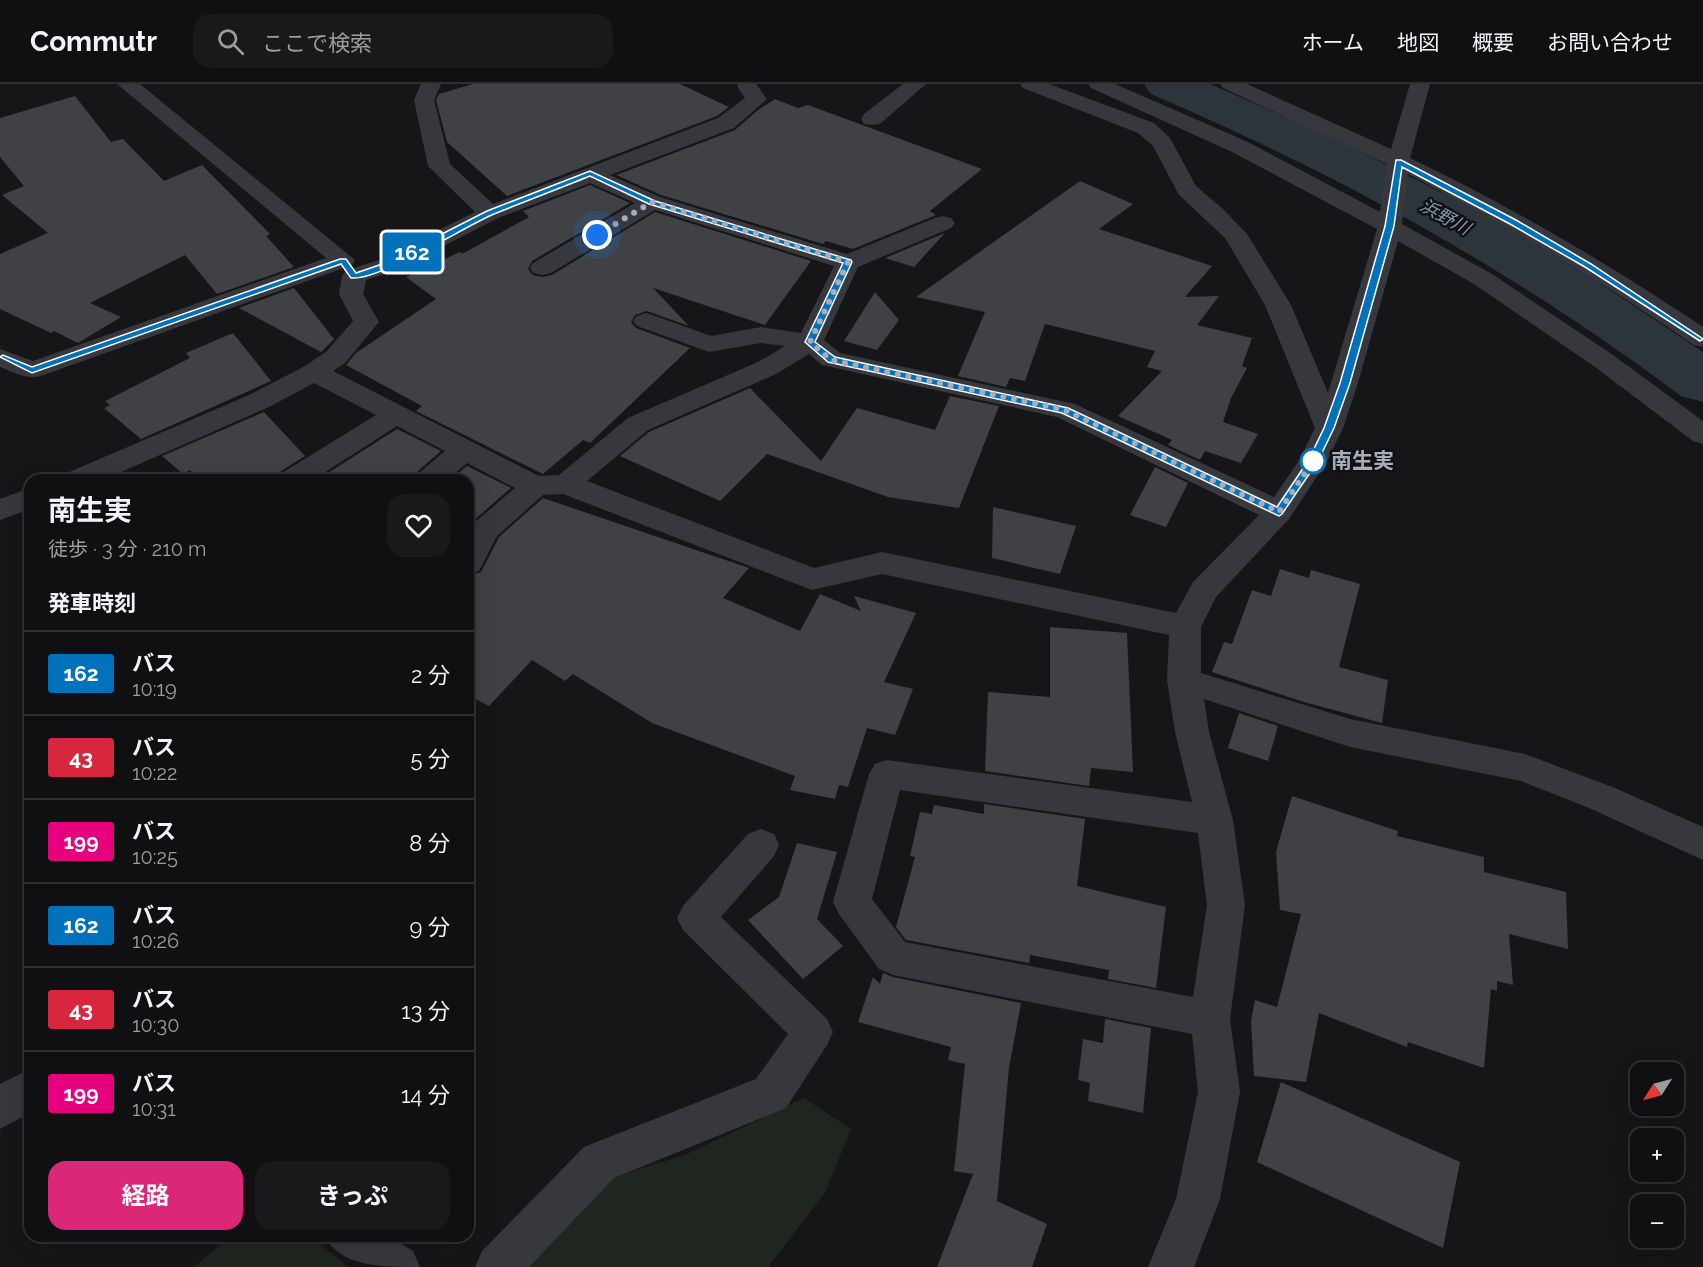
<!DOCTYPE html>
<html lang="ja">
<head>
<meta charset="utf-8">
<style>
	body { margin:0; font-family:Raleway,"Noto Sans JP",sans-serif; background:#19191b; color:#f1f3f6; height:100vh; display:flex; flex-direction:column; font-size:22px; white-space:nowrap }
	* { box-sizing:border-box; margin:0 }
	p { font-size:20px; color:#9c9d9f }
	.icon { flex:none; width:33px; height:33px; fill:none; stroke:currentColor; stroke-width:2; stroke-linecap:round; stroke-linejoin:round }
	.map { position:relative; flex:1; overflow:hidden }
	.sheet { position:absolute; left:24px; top:390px; width:450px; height:768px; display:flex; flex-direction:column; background:#101012; border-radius:18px; box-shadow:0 6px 24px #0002,0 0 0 2px #303032 }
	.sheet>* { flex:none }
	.badge { padding:0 12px; border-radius:4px; font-size:21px; line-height:39px }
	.needle { width:39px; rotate:234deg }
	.tools { position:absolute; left:1630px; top:978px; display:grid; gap:12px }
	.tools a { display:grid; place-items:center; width:54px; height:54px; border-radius:12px; background:#101012; box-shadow:0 6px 24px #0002,0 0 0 2px #303032; font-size:30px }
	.you { position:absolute; width:30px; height:30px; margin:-15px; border:4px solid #fff; border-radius:50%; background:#1a73e8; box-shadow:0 0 0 9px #1a73e833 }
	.map>.badge { position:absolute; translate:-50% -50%; box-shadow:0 0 0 3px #fff }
	h2 { padding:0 24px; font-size:22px; line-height:54px }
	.round { display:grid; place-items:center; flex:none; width:63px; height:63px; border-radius:18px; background:#19191b }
	.headline { display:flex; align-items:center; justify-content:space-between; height:102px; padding:0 24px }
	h1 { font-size:28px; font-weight:700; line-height:45px }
	.action { display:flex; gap:12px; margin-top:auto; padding:12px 24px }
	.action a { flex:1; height:69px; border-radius:18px; background:#db2777; color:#fff; font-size:24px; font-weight:700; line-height:69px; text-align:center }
	.action a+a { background:#19191b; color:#f1f3f6 }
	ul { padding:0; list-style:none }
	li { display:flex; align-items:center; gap:18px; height:84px; padding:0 24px; border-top:2px solid #303032 }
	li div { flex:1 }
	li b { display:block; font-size:22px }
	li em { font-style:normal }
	li .badge { min-width:66px; font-weight:700; text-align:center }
	header { display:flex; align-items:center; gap:36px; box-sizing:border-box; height:84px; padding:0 30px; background:#101012; border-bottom:2px solid #303032 }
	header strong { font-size:28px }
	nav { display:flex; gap:33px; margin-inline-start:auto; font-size:21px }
	.search { width:420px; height:54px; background:#19191b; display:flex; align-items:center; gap:15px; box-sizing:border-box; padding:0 21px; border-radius:18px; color:#9c9d9f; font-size:22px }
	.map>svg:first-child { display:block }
	.green { fill:#1e261f }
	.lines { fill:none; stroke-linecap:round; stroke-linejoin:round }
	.river { fill:#2c353c; fill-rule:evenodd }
	.building { fill:#404145 }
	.minor { fill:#37383d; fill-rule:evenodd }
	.line { fill:#0072bc; stroke:#fff; stroke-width:1.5 }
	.walk { stroke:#a8adb8; stroke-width:6; stroke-dasharray:0 10.8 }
	.stop-dot { fill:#fff; stroke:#0072bc; stroke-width:3 }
	.labels { text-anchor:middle; stroke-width:5; stroke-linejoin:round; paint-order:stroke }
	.far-water-label { font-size:18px; font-style:italic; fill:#7f9bb3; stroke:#111113 }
	.stop-label { font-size:21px; font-weight:bold; fill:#a8adb8; stroke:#111113; text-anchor:start }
</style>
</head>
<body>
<header>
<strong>Commutr</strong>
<div class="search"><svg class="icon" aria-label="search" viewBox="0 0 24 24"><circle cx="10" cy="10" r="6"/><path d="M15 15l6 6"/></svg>ここで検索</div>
<nav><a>ホーム</a><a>地図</a><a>概要</a><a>お問い合わせ</a></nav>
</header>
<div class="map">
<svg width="1703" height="1183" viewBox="0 0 1703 1183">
	<rect width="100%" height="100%" fill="#161618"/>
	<path class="green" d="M804 1014 851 1045 825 1109 768 1183H502L603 1096 685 1071Z
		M231 1152H311L348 1183H194Z"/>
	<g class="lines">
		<path class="river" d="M1144 0H1210L1327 51 1465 120 1532 158 1598 198 1703 268V318L1681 312C1512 186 1344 93 1151 10Z"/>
	</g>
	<path class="building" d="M473 0H680L729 23 717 32 507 112 447 58 436 16 439 10Z
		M75 12 111 58 123 55 164 97 202 81 270 150 266 152 294 183 217 210 185 171 90 219 121 233 78 259 54 247 51 249 0 225V170L48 149 2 111 24 102 0 73V34Z
		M775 15 798 24 808 21 982 85 930 127 936 131 853 165 826 157 823 160 661 111 616 91 735 46 758 26Z
		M1080 97 1133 120 1099 145 1212 182 1185 213 1219 212 1197 241 1252 254 1242 282 1247 284 1231 314 1223 338 1258 350 1241 379 1205 367 1200 376 1168 361 1172 356 1118 332 1162 287 1147 283 1155 267 1045 240 1025 297 1010 294 1006 303 958 292 985 228 916 213Z
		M590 101 630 119 532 177 528 185 533 191 542 193 552 191 655 128 811 177 765 241 653 204 689 242 647 227 635 231 631 238 636 244 690 264 590 359 583 356 543 390 416 327 422 322 346 281 356 269 436 215 406 193 460 168 462 170 529 133 523 127Z
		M945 149 914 183 885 174Z
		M294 204 334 255 321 268 239 224Z
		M875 208 899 236 877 266 844 257Z
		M233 249 271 297 141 355 104 324 110 321 105 317 190 274 186 269Z
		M750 304 821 377 857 324 935 346 950 312 999 322 959 424 888 413 767 370 720 417 620 372 649 348Z
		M264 328 305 372 281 387 276 396H198L190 386 183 390 162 372Z
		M397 345 441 367 418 387 413 396H317Z
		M467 382 511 404 473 437 468 445V396H450Z
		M1155 383 1188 399 1166 443 1130 431Z
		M543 414 749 484 723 514 800 547 820 510 861 527 854 512 916 529 884 598 913 605 895 651 867 644 848 703 839 701 835 715 790 706 795 692 652 639 573 590 565 597 532 576 489 622 468 611V492L481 488 499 453Z
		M993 423 1076 442 1060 490 992 474Z
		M1280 485 1309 494 1311 486 1360 500 1339 583 1388 596 1382 639 1304 618 1212 588 1224 558 1232 560 1252 506 1271 512Z
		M1050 543 1127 549 1133 688 1091 684 1089 702 985 687 988 608 1050 613Z
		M1239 629 1278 642 1268 677 1228 664Z
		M1292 712 1398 747 1397 752 1484 773V788L1566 808 1568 865 1509 850 1513 901 1497 897V907L1491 905 1484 984 1408 958 1407 963 1319 929 1306 998 1254 992 1251 937 1255 916 1277 923 1301 830 1280 826 1276 768Z
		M984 720 1085 735 1077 802 1166 823 1156 904 1108 895 1109 886 1030 871 1029 879 906 856 896 843 915 773 910 772 920 728 932 730 934 721 984 730Z
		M797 759 837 768 817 835 843 862 803 895 748 836 779 813Z
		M883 889 893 893 1021 919 1009 984 997 1117 1047 1140 1032 1183H937L973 1090 954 1087 965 980 948 976 951 963 858 938 873 893 880 900Z
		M1105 935 1151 944 1143 1029 1088 1017 1090 999 1078 996 1083 955 1103 959Z
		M1281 998 1460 1078 1443 1164 1257 1078Z"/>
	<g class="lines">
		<path class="minor" d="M117 0H140L355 176 352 181 41 292C26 296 14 288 0 283V265L33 277 326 174Z
			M421 0H441L434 16 450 80 493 120 718 34 745 14 737 2 738 0H756L767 15 734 44 610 91 660 113 847 170 935 134 943 132 951 134 955 139 951 144 858 183 824 256 840 269 1075 320 1274 413 1300 375 1315 344 1265 221 1225 154 1179 111 1153 62 1138 49 1023 4 1020 0H1049L1154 39 1170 54 1196 102 1223 125 1247 150 1291 221 1328 309 1377 145 1232 68 1091 4 1088 0H1115L1248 58 1380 128 1387 80 1223 4 1220 0H1247L1391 65 1410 0H1430L1410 74C1512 123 1609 180 1703 243V263L1694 261C1602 197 1507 142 1408 90L1402 140 1492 190 1613 271 1703 337V360L1693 357 1595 283 1474 200 1398 157 1358 299 1343 344 1327 377 1289 435 1216 513 1201 543V589L1350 635 1525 670 1615 704 1703 743V776L1589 724 1521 697 1350 663 1204 615 1209 648 1233 736 1245 821 1230 935 1240 1008 1220 1115 1194 1183H1148L1176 1115 1198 1008 1192 950 893 891 879 885 839 830 833 818 869 690 875 680 887 676 1192 718 1175 648 1167 596 1169 551 882 490 812 506 563 410 543 411 497 452 479 487 468 490V450L474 439 515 404 467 379 447 396H415L419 389 445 367 397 342 313 396H278L282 389 376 331 314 299 269 323 103 396H63L67 389 249 311 305 282 327 267 353 237 339 210 342 192 345 187 379 176 475 128 428 82 414 16ZM590 99 635 119 533 179 530 184 533 189 542 191 551 189 655 126 834 182 801 249 761 243 711 252 655 232 646 229 637 232 633 237 637 242 709 268 761 259 785 262 758 278 628 334 559 391 539 392 333 287 345 279 379 238 363 210 366 196 397 186 498 134ZM809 270 822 281 1057 333 1259 431 1193 498 1176 529 882 468 814 484 587 397 648 346 776 290ZM900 706 1198 749 1207 821 1193 913 905 858 872 815Z
			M903 0H926L880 40 872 41 864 40 861 35 864 30Z
			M30 404V425L0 436V415Z
			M761 745 774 750 779 761 774 772 721 833 827 935 833 948 827 961 786 1024 614 1094 529 1183H475L482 1167 584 1063 756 995 788 950 683 846 677 834 683 822 748 750Z
			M30 985V1029L0 1045V1000Z
			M324 1152H388L413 1167 420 1183C382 1183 341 1183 324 1152Z"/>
	</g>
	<path class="line" d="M1396 76H1401L1516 136 1591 180 1703 255 1700 257 1585 183 1510 140 1402 83 1394 142 1350 299 1334 344 1318 377 1282 430 1279 432 1062 329 828 278 805 258 843 179 649 120 590 92C558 105 526 117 494 130 463 143 380 197 351 194L341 180 32 289 0 273 3 271 32 283 340 175H346L356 189 385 179 487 127 590 87 655 117 851 176 852 178 815 258 835 273 1068 324 1277 423 1308 377 1324 344 1340 299 1385 142Z"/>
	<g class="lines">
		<path class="walk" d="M597 151 652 118 848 178 810 258 831 276 1065 326 1279 428 1313 377"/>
	</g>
	<circle class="stop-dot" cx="1313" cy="377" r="12"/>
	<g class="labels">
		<g class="far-water-label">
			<text transform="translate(1445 133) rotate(29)" y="6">浜野川</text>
		</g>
		<g class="stop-label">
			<text x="1331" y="384">南生実</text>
		</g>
	</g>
</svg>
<div class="tools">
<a><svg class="needle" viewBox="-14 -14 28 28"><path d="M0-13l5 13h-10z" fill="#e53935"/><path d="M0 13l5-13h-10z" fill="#9c9d9f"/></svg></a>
<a>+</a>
<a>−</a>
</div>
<div class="you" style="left:597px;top:151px"></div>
<b class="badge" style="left:412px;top:168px;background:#0072bc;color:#fff">162</b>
<section class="sheet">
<div class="headline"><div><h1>南生実</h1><p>徒歩 · 3 分 · 210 m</p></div><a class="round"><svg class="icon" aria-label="heart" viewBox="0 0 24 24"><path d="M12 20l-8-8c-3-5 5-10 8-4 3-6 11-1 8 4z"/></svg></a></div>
<h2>発車時刻</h2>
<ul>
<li><span class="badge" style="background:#0072bc;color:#fff">162</span><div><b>バス</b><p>10:19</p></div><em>2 分</em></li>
<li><span class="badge" style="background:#d7263d;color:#fff">43</span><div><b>バス</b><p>10:22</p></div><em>5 分</em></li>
<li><span class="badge" style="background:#e6007e;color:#fff">199</span><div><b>バス</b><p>10:25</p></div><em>8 分</em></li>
<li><span class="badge" style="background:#0072bc;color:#fff">162</span><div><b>バス</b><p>10:26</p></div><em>9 分</em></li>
<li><span class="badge" style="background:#d7263d;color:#fff">43</span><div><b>バス</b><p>10:30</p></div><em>13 分</em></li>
<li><span class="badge" style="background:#e6007e;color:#fff">199</span><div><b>バス</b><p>10:31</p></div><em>14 分</em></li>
</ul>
<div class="action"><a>経路</a><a>きっぷ</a></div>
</section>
</div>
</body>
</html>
